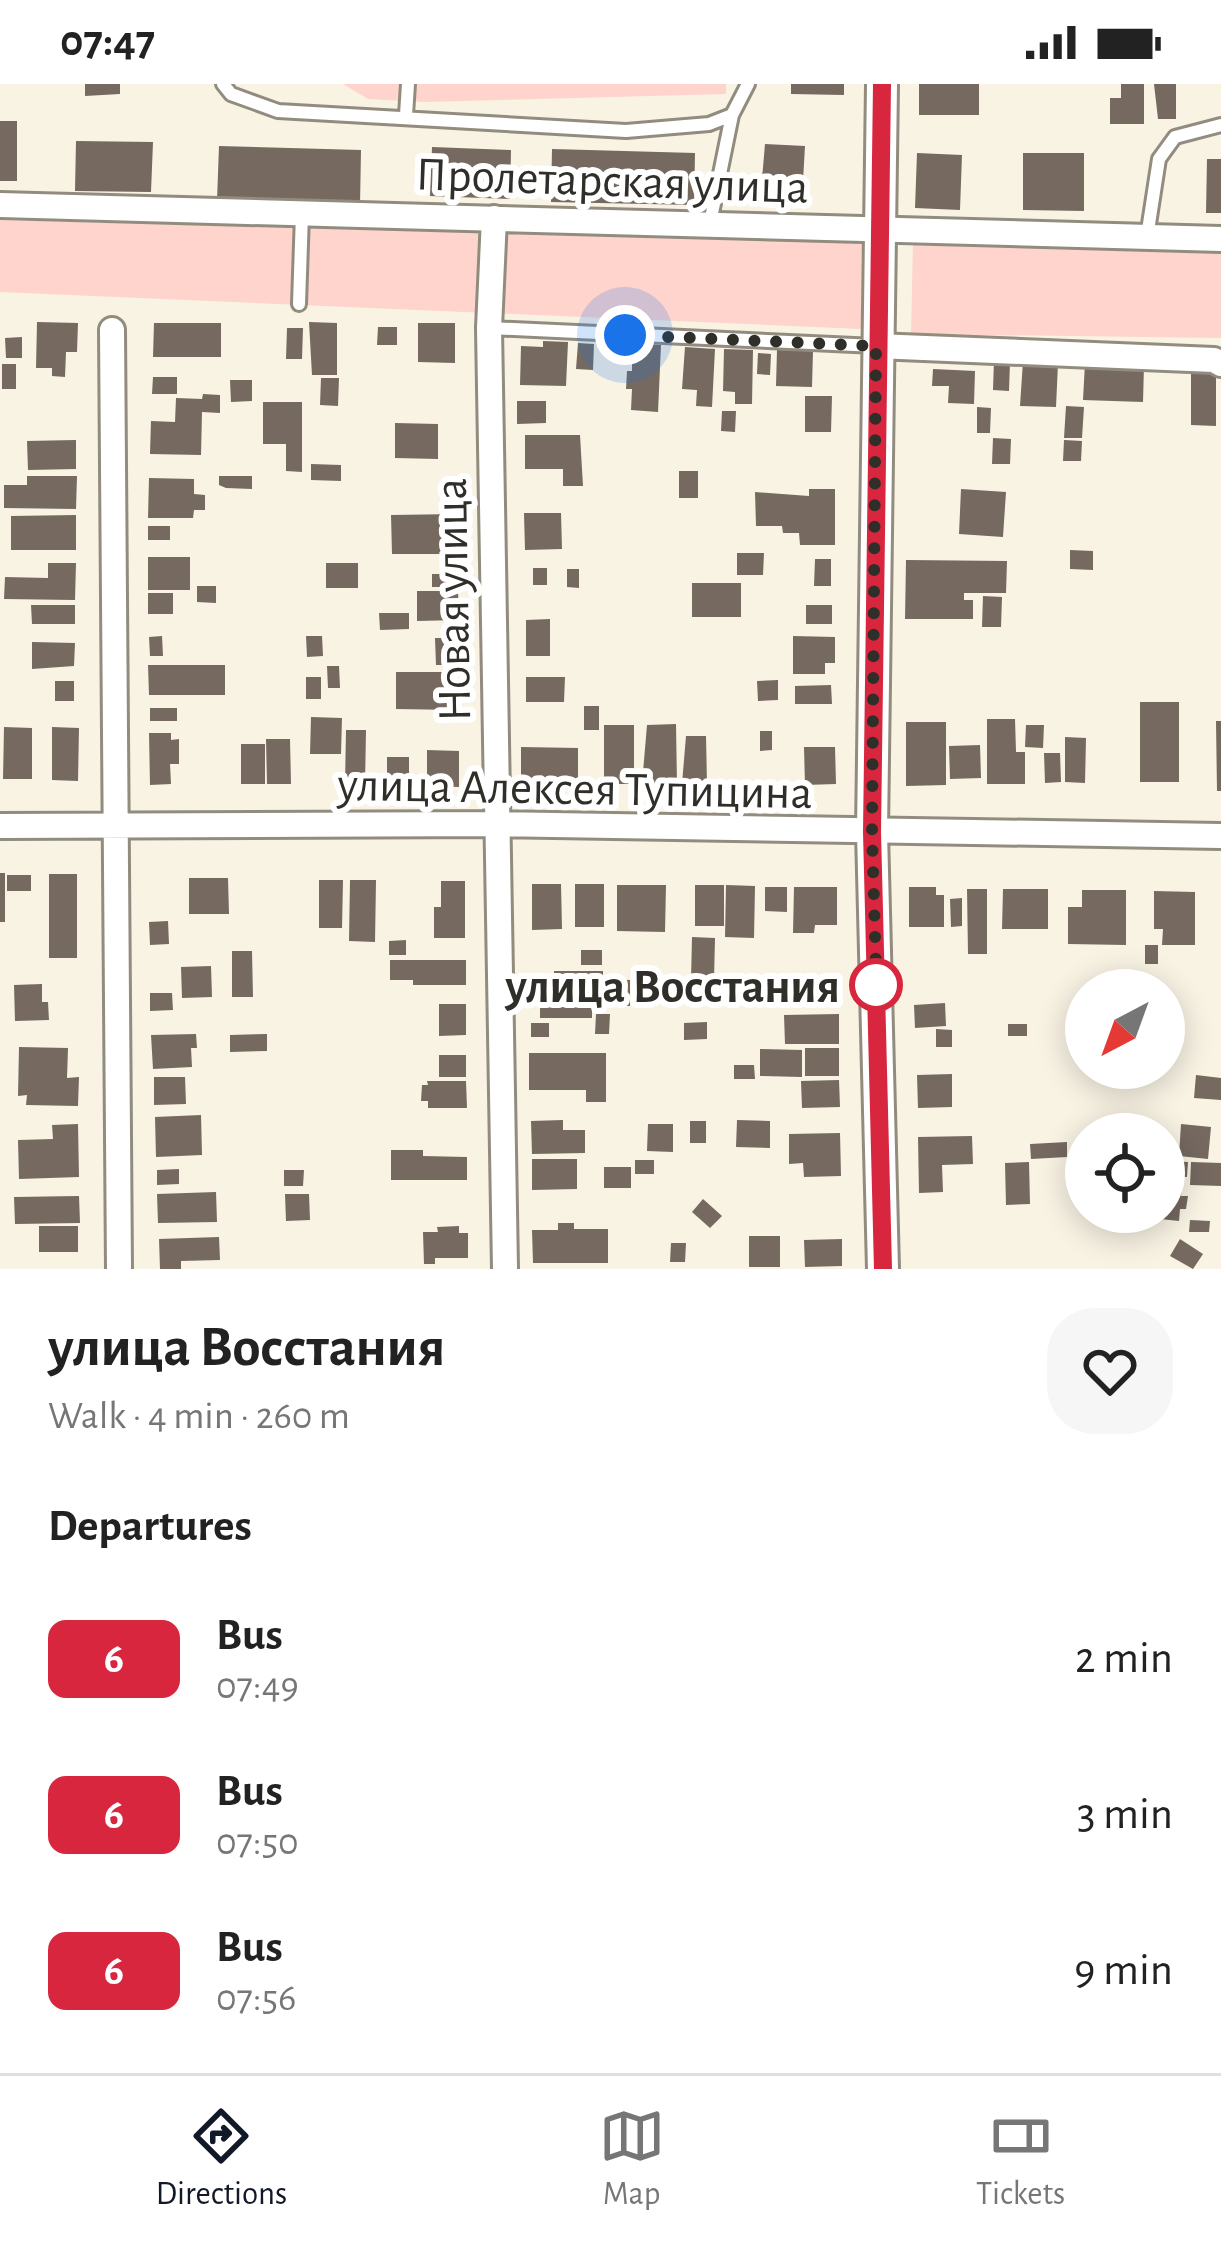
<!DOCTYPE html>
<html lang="en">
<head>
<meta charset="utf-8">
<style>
	body { margin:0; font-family:"Alegreya Sans",sans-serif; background:#f6f6f6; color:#222; height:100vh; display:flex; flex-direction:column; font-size:45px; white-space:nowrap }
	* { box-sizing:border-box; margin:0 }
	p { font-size:39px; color:#767676 }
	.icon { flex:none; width:66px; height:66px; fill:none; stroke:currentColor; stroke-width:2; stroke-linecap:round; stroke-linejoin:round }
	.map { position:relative; height:1185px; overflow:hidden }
	.drawer { display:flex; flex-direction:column; background:#fff; flex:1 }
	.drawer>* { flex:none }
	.badge { padding:0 24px; border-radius:18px; font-size:42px; line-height:78px }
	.needle { width:78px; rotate:221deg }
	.fabs { position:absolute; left:1065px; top:885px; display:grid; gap:24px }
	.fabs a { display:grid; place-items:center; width:120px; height:120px; border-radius:50%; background:#fff; box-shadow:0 6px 30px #0003; font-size:60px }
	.you { position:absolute; width:60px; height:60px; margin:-30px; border:9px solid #fff; border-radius:50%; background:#1a73e8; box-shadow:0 0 0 18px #1a73e833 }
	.map>.badge { position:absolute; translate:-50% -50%; box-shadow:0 0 0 6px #fff }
	h2 { padding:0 48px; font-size:45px; line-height:108px }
	.round { display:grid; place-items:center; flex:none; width:126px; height:126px; border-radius:48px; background:#f6f6f6 }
	.headline { display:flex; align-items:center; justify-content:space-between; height:204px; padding:0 48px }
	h1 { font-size:57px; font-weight:600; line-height:90px }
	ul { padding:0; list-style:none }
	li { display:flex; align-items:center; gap:36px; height:156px; padding:0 48px }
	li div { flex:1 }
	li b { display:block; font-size:45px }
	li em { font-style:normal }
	li .badge { min-width:132px; font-weight:700; text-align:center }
	.status { display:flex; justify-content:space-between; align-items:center; height:84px; padding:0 60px; background:#fff; direction:ltr }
	.status svg { height:33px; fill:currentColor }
	.tab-bar { display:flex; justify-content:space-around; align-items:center; height:168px; border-top:3px solid #e0e0e0; background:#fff; font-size:33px; color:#767676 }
	.tab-bar a { display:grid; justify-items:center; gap:6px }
	.tab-bar .active { color:#111827 }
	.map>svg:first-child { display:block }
	.green { fill:#fed4cd }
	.building { fill:#756960 }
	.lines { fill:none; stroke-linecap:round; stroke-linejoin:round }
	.service-casing { stroke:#918c7e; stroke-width:18 }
	.minor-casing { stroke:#918c7e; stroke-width:30 }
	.tertiary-casing { stroke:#918c7e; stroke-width:36 }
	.service { stroke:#fff; stroke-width:12 }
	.minor { stroke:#fff; stroke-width:24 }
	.tertiary { stroke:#fff; stroke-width:30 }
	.line-casing { stroke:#fff; stroke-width:27 }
	.line { stroke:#d7263d; stroke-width:18 }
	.walk { stroke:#302e28; stroke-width:12; stroke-dasharray:0 21.6 }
	.stop-dot { fill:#fff; stroke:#d7263d; stroke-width:6 }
	.labels { text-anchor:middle; stroke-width:12; stroke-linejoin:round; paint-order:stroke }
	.street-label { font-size:48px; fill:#302e28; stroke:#fff }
	.stop-label { font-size:48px; font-weight:bold; fill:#302e28; stroke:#fff; text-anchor:end }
</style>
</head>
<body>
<div class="status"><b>07:47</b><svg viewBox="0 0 49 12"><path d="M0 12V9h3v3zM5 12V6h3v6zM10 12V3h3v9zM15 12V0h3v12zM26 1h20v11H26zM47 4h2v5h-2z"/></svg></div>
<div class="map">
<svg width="1221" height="1185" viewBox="0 0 1221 1185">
	<rect width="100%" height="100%" fill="#f9f3e4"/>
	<path class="green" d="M343 0H726V10L425 18 368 15Z
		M0 136 862 158 861 245 0 208Z
		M913 158 1221 170V254L911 250Z"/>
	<path class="building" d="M85 0H120V10L85 12Z
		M791 0H844V11L791 10Z
		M919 0H979V31H919Z
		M1121 0H1144V40H1110V14H1121Z
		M1154 0H1176V35H1158Z
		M0 37H17V97H0Z
		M76 57 153 58 151 108 75 107Z
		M765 60 805 62 803 97 762 95Z
		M219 62 361 66 360 121 217 117Z
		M432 63 511 66 510 115 430 112Z
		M552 65 695 69 694 121 551 118Z
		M917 69 962 71 960 126 915 124Z
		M1023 69H1084V127L1023 126Z
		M1207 75H1221V129H1206Z
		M37 238 78 239 77 268H66L65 293 52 292V284H36Z
		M309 238 337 239V291H312Z
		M154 239H221V273H153Z
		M418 239H455V279L418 278Z
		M378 243H397V261H377Z
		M287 244H303L302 275H286Z
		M22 253V274H6L5 254Z
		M543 257 568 258 566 302 520 301 521 262 543 263Z
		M578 259 594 260 593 286 576 285Z
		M639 260 661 261 658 328 631 326 632 305H626L627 287H632V277H638Z
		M685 263 715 265 712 323 696 322 697 306 682 305Z
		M724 265 753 266 752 320H735V308L723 307Z
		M777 266 813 267 812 303 776 302Z
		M758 269 771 270 770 291 757 290Z
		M994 276 1010 277 1009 307 993 306Z
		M1023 277 1058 279 1056 323 1020 322Z
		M1085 279 1144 281 1143 318 1083 316Z
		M2 280H16V305H2Z
		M933 285 975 287 974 320 948 319 949 302H932Z
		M1191 287H1216V342L1191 341Z
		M153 293H177V310H152Z
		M321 294H339L338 322 320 321Z
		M230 296H252V317L231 318Z
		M203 310 220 311V329L202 328 201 371 150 370 151 337 175 338 176 314 202 315Z
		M805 312H832L831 348H805Z
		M517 317H546V339L517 340Z
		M263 318H302V388L286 387V360H263Z
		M1066 322 1084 323 1082 354H1064Z
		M977 323 991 324 990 349H977Z
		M722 327H736L735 348 721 347Z
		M395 339 438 340V375L395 374Z
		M525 351H580L583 402H563V385H525Z
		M993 354 1011 355 1010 380H992Z
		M76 356V385L28 386 27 357Z
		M1064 356 1082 357 1081 377H1063Z
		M311 380 341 381V397L311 396Z
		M679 387H698V414H679Z
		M27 392H77L76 425 4 424V401H27Z
		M219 392H252V405L226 404 219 401Z
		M149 394 194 395V410L205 411V426H194L193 434H148Z
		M809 405H835V461H800L799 449H783L782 442H756L755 408 809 412Z
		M961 405 1006 408 1003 453 959 450Z
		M524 429H561L562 465 525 466Z
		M458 430V470H392L391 431Z
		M76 431V466H11V432Z
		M148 442H170V456H148Z
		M1070 466 1093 467V486L1070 485Z
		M737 469H764L763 491H737Z
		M148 473H190V506H148Z
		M815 475H831V502H814Z
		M906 476 1007 477 1006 509H964V516H973V535H905Z
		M48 479H76L75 516 4 515 5 493 48 494Z
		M326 479H358V504H326Z
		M533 484H547V501H533Z
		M567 485H579V504L567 503Z
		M432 490H452V503H432Z
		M692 499H741V533H692Z
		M197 502H216V519L197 518Z
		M417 507H458L459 536 417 537Z
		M148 509H173V530H148Z
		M983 512 1002 513 1001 543H982Z
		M31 521H75V540H32Z
		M806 521H832V540H806Z
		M379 529H409V545L380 546Z
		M550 535V572H526V536Z
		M162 552 163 572H150L149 553Z
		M306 552H322L323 572 307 573Z
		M793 552 835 553V579H825V590H793Z
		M435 554H455L456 581H436Z
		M32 558 75 559 74 582 32 585Z
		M148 581H225V611H149Z
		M327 582H339L340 604H328Z
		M396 588H459L458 626 396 625Z
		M306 593H321V615H306Z
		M526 593H565L564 618H526Z
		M778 596V616L758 617 757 597Z
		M55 597H74V617H55Z
		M831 601 832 620H795V602Z
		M1140 618H1179V698H1140Z
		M584 622H599V646H584Z
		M150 624H177V637H150Z
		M311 633 342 634 341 670H310Z
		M987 635H1015L1016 668H1025V700H987Z
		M1216 637H1221V707H1217Z
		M906 638H946V701L906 702Z
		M676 640 677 700H642L647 641Z
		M604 641H634V700H604Z
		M1026 641H1044L1043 664 1025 663Z
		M4 643 32 644V695H3Z
		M52 643 79 644 78 697 52 696Z
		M346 646H366L365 701 345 700Z
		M760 647H772V666L760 667Z
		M149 649H171V656L179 655V680H170L171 700 150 701Z
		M686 652H706L707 700H682Z
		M1065 653 1086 654 1085 699 1065 698Z
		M266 655H290L291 700H267Z
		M241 660H265V700H241Z
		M980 661 981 694 950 695 949 662Z
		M521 663 578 664V700H521Z
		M804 663H835L836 700 805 701Z
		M427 666 459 667V703L427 702Z
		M1044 669H1060L1061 698 1045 699Z
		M387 673H409V702H387Z
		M0 789H5V838H0Z
		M49 790H77V874H49Z
		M7 791H31V807H7Z
		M189 794H228L229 830H189Z
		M319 796H343L342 844H319Z
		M350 796H376L375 858 349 857Z
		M441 797H465V854H434V823H441Z
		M532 800H561L562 845 532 846Z
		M575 800H604V843H575Z
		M617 801H666L665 848 617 847Z
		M695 801H724V842H695Z
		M726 801 755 802 754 854 725 853Z
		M765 803H787V828L765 827Z
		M794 803H837V841H815L814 849H793Z
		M909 803H936V811H944V843H909Z
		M967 805H987V870H968Z
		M1003 805H1048V845H1002Z
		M1082 806H1126V861L1068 860V823H1082Z
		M1154 807 1195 808V861H1162L1163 845H1154Z
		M962 814V842L951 843 950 815Z
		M168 837 169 860 150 861 149 838Z
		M692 853 715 854 714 896H691Z
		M406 856V871H389V857Z
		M1145 861H1158V880H1145Z
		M581 866H602V881H581Z
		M232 867H252L253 913H232Z
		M390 876H466V901H413V896H390Z
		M211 882 212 913 182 914 181 883Z
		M554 887H603V926H592V934H540V896H554Z
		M612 895 630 896V922H611Z
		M42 900V918H48L49 936 15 937 14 901Z
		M150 909H172L173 926 150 927Z
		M945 919 946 942 915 944 914 921Z
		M439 920H466V951L439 952Z
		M596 930H610L609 950H595Z
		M839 930V960H785L784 931Z
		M707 938V955L684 956V939Z
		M1086 938V958H1072V939Z
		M531 939H549V953H531Z
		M1008 940H1027V952H1008Z
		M936 945 952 946V963H936Z
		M196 950 197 964H191L192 983 153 985 151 951Z
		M267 950V967L230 968V951Z
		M19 963 68 964 67 994 79 993 78 1022 26 1021 27 1011 18 1012Z
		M805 964H839V992H805Z
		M760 965 802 966V993L760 992Z
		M529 969H606V1018H586V1006H529Z
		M439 971H466V993H439Z
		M734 981H754L755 995H734Z
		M952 990V1023L918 1024 917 991Z
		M1196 991 1221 994V1016L1194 1014Z
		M154 993H185L186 1020 154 1021Z
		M839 996 840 1023 802 1024 801 997Z
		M427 997H466L467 1024H428V1017H421L422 1001H428Z
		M201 1031 202 1071 156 1073 155 1033Z
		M563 1036V1046H585V1069L532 1070 531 1037Z
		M737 1036 770 1037V1064L736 1063Z
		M690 1037H706V1059H690Z
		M78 1040 79 1093 19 1095 18 1056 53 1055 52 1041Z
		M648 1040H673V1068L647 1067Z
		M1181 1040 1211 1043 1208 1075 1179 1072Z
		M840 1049 841 1092 804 1093 803 1079 789 1080V1050Z
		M972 1052 973 1080 942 1081 943 1108 919 1109 918 1053Z
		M1067 1058V1073L1031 1075 1030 1060Z
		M391 1066H423V1072L467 1073V1096H391Z
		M532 1075H577V1105L532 1106Z
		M635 1076H654V1090H635Z
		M1166 1077 1188 1078 1187 1093 1166 1092Z
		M1029 1078 1030 1120 1006 1121 1005 1079Z
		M1191 1078 1221 1079V1102L1190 1101Z
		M604 1083H631V1104H604Z
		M179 1085V1100L157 1101V1086Z
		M284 1086H304L303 1102H284Z
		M1164 1097 1182 1099 1181 1112H1188L1186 1125H1180L1179 1137 1151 1134 1152 1128H1164Z
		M216 1108 217 1138 158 1139 157 1110Z
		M285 1110H309L310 1136 286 1137Z
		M79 1112 80 1139 15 1140 14 1113Z
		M703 1115 722 1132 710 1144 692 1128Z
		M1190 1136 1210 1137 1209 1148H1189Z
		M558 1139H574V1145H608V1179H533L532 1146H558Z
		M39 1142H78V1168H39Z
		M459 1142V1149H468V1174H435V1180H424L423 1148H438L437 1143Z
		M749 1152H780V1183H749Z
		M219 1153 220 1176 181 1177V1185H160L159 1155Z
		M842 1155V1182L805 1183 804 1156Z
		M1180 1155 1203 1170 1193 1185 1170 1172Z
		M671 1159H686L685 1178H670Z"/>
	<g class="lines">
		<g class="service-casing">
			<path id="service" d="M223 0 231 10 278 27 626 47 709 40 732 31 748 0
				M406 31 408 0
				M710 139 732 31
				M1147 153 1159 75 1175 53 1221 41
				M299 220 302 130
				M490 244 876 262"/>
		</g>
		<g class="minor-casing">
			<path id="minor" d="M0 121 1221 155
				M494 134 489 244 505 1185
				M112 246 119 1185
				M876 262 1214 276 1221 280
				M0 742 496 740 1221 752"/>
		</g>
		<g class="tertiary-casing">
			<path id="tertiary" d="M882 0 872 748 883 1185"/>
		</g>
		<use href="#service" class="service"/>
		<use href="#minor" class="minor"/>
		<use href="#tertiary" class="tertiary"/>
	</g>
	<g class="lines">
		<g class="line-casing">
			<path id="line" d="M882 0 872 748 883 1185"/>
		</g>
		<use href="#line" class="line"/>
		<path class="walk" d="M625 251 876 262 872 748 877 920 876 901"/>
	</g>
	<circle class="stop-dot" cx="876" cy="901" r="24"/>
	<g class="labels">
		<g class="street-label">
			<text transform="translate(612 95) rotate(2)" y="17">Пролетарская улица</text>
			<text transform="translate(451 516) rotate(-91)" y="17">Новая улица</text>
			<text transform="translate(575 703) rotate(1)" y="17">улица Алексея Тупицина</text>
		</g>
		<g class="stop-label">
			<text x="840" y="918">улица Восстания</text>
		</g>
	</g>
</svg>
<div class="fabs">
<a><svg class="needle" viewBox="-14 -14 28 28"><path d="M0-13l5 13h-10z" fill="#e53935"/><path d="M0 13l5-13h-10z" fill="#767676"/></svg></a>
<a><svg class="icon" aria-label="locate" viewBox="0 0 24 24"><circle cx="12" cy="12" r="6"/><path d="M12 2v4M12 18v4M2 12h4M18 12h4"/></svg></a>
</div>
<div class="you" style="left:625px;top:251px"></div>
</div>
<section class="drawer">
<div class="headline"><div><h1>улица Восстания</h1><p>Walk · 4 min · 260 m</p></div><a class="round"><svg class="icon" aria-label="heart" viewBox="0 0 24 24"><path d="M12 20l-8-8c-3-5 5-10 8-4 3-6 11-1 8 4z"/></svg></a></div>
<h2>Departures</h2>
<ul>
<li><span class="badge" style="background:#d7263d;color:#fff">6</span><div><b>Bus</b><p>07:49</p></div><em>2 min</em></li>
<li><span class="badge" style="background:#d7263d;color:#fff">6</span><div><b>Bus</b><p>07:50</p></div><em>3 min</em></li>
<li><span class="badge" style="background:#d7263d;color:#fff">6</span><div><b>Bus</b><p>07:56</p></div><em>9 min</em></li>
</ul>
</section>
<nav class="tab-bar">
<a class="active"><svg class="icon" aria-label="directions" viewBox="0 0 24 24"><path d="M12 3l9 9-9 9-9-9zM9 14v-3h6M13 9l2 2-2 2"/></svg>Directions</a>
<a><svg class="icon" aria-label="map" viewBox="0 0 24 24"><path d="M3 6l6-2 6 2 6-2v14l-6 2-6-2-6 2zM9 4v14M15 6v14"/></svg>Map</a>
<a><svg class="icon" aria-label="tickets" viewBox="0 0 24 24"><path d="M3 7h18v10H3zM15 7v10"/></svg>Tickets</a>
</nav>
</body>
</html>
